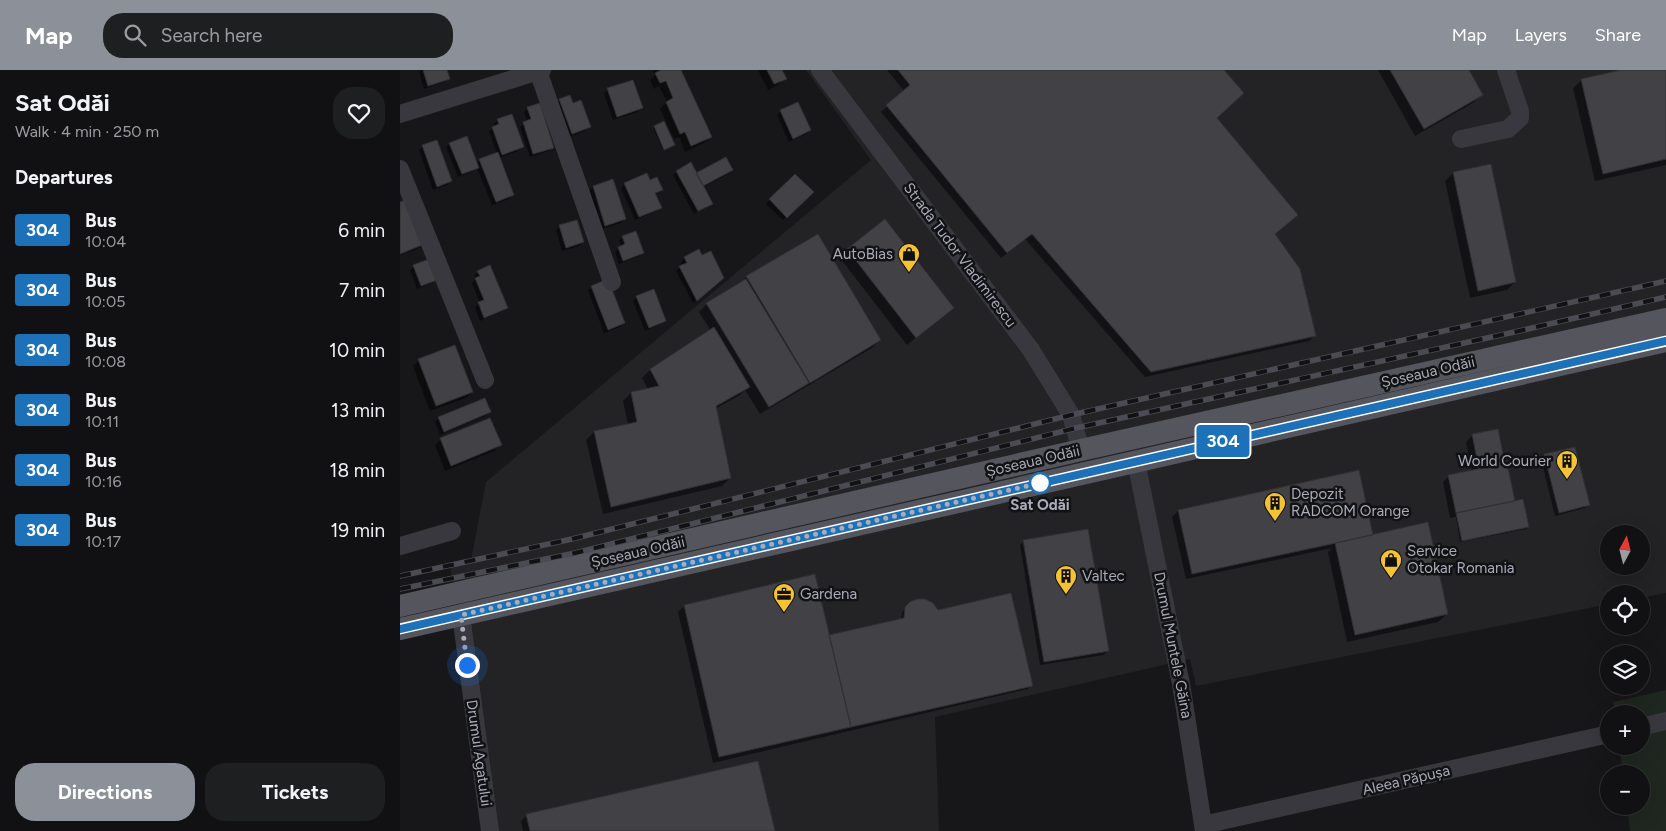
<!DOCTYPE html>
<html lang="en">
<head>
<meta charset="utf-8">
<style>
	body { margin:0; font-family:Figtree,sans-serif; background:#1e1f21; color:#f1f3f6; height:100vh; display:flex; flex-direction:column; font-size:19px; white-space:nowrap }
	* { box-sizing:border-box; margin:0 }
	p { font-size:16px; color:#9c9da0 }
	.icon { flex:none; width:28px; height:28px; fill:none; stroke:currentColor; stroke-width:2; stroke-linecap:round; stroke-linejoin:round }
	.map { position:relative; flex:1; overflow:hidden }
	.panel { display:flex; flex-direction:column; background:#111113; width:400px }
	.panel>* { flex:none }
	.badge { padding:0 10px; border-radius:4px; font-size:18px; line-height:32px }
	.needle { width:32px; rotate:7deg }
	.tools { position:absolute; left:1200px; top:455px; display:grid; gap:10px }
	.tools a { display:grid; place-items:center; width:50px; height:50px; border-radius:50%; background:#111113; box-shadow:0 5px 20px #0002,0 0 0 1px #303133; font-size:25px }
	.you { position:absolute; width:25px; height:25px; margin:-12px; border:4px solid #fff; border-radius:50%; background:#1a73e8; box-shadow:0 0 0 8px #1a73e833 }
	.map>.badge { position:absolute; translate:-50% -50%; box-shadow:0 0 0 2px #fff }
	h2 { padding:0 15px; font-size:19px; line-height:45px }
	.round { display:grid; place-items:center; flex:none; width:52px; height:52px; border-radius:20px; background:#1e1f21 }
	.summary { display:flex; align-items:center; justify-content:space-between; height:85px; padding:0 15px }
	h1 { font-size:24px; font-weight:700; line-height:38px }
	.action { display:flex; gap:10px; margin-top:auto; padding:10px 15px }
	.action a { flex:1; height:58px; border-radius:20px; background:#8c9099; color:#fff; font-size:20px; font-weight:700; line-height:58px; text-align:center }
	.action a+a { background:#1e1f21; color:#f1f3f6 }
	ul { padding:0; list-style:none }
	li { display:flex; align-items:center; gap:15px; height:60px; padding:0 15px }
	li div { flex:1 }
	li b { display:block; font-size:19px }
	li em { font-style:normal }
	li .badge { min-width:55px; font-weight:700; text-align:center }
	header { display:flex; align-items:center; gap:30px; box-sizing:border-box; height:70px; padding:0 25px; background:#8c9099; color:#fff }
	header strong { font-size:24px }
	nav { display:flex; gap:28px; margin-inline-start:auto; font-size:18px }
	.search { width:350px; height:45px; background:#1e1f21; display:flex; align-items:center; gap:12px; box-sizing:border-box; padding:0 18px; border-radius:20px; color:#9c9da0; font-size:19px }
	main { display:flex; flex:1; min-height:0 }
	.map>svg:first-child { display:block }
	.built { fill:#232326; fill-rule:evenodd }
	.green { fill:#1f2720 }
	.shadow { fill:#0007 }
	.building { fill:#414146; stroke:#313135 }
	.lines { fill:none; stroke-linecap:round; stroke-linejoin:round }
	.minor { stroke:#38383e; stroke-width:18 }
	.major { stroke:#54555d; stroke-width:22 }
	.rail-casing { stroke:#4b4c53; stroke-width:5.5 }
	.rail { stroke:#121214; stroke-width:4; stroke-dasharray:11; stroke-linecap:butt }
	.line-casing { stroke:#fff; stroke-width:11 }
	.line { stroke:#1d71b8; stroke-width:8 }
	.walk { stroke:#a9acb9; stroke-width:5; stroke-dasharray:0 9 }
	.stop-dot { fill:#fff; stroke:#1d71b8; stroke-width:2.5 }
	.labels { text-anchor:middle; stroke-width:5; stroke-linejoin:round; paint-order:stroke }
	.poi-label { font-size:15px; fill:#a9acb9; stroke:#121214; text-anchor:start }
	.street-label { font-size:15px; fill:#a9acb9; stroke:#121214 }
	.stop-label { font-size:15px; font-weight:bold; fill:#a9acb9; stroke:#121214 }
</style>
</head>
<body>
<header>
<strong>Map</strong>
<div class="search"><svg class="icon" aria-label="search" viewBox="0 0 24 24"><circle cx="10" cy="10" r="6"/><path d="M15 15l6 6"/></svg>Search here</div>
<nav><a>Map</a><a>Layers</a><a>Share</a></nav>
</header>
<main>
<section class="panel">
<div class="summary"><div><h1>Sat Odăi</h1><p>Walk · 4 min · 250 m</p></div><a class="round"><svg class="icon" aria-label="heart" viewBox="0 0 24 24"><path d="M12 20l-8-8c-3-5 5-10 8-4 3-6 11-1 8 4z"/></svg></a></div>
<h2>Departures</h2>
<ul>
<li><span class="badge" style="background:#1d71b8;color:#fff">304</span><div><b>Bus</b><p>10:04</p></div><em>6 min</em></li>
<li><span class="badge" style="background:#1d71b8;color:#fff">304</span><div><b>Bus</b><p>10:05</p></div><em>7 min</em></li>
<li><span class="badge" style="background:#1d71b8;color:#fff">304</span><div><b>Bus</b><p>10:08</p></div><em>10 min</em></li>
<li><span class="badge" style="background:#1d71b8;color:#fff">304</span><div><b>Bus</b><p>10:11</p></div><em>13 min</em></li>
<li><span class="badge" style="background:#1d71b8;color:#fff">304</span><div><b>Bus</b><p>10:16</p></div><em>18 min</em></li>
<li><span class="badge" style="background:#1d71b8;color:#fff">304</span><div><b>Bus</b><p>10:17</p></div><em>19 min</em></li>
</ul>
<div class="action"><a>Directions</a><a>Tickets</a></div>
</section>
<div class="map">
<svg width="1266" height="761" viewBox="0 0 1266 761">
	<rect width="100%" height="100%" fill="#171719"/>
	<path class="built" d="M406 0H1266V523L1241 528V524H1209V534L796 616 790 589 535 647 539 761H82L50 495 71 490 86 412 471 90ZM1209 464H1241V496H1209Z"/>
	<path class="green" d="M1266 620V761H1230L1227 736H1241V704H1223L1219 676H1241V644H1215L1213 632Z"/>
	<path class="shadow" d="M21 0H46L48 9 44 12 24 19 19 2Z
		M252 0H280L310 67 304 73 285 82 279 67 274 69 260 39 267 32 259 16 254 19 250 10 255 5Z
		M358 0H381L385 8 379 14 368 20Z
		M487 0H823L816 48 874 165 915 265 909 271 745 307 625 169 601 188 481 42 504 21Z
		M978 0H1067L1081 25 1073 33 1015 66Z
		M1227 0H1266V95L1195 111 1173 18 1182 10Z
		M208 20 241 38 238 42 213 50 204 23Z
		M160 30 189 57 185 61 168 67 156 34Z
		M397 33 410 60 406 64 389 72 377 45 380 41Z
		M128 38 153 77 149 81 130 87 120 57 127 52 124 42Z
		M98 50 122 77 118 81 99 88 113 125 109 129 92 135 77 98 74 101 58 107 46 77 50 74 76 93 80 90 97 84 89 61 95 57 94 54Z
		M254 57 272 76 263 80 253 58Z
		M23 76 51 111 47 115 33 120 19 80Z
		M332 100 328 104 303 117 311 133 294 144 273 105 277 102 296 105Z
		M1053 103 1115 212 1107 220 1070 228 1045 111Z
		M395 105 412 122 383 150 366 134Z
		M212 111 225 149 221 153 202 159 189 121 193 117Z
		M249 111 261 119 255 125 260 138 256 141 235 150 221 118 225 114Z
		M0 133 21 175 17 179 0 185Z
		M160 156 183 172 179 176 162 181 156 160Z
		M223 167 243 182 239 186 219 194 215 182 221 177 219 171Z
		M448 180 552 238 507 275 440 188Z
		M285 188 319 211 293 233 276 201 282 195 281 192Z
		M14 196 36 209 32 213 17 219 10 200Z
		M78 202 107 237 103 241 80 251 75 237 80 233 72 213 76 209 74 206Z
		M347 207 480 270 472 278 360 344 345 320 340 325 315 339 330 408 322 416 203 444 186 370 194 362 228 355 223 331 231 323 248 319 242 308 250 300 311 261 299 242 307 234 341 213Z
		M192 217 224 253 220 257 204 263 188 220Z
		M237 227 265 250 261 254 245 261 233 231Z
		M19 290 72 322 66 328 30 341 13 296Z
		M89 342 85 346 40 365 35 352 39 348Z
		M1072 366 1114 433 1128 457 1126 459 1060 472 1056 447 1050 448 1043 412 1049 406 1072 401 1066 372Z
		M41 369 100 375 94 381 45 401 35 375Z
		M1145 386 1189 434 1185 438 1155 446 1141 389Z
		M778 441 972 466 1047 544 1038 552 947 572 928 482 932 478 786 509 772 447Z
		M624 471 707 581 704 585 640 595 620 475Z
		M284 536 429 567 501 550 502 543 506 537 537 542 631 615 628 619 313 693 278 542Z
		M127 745 373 761H123L121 751Z"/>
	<path class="building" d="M23 0H47L50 9 28 16Z
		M261 0H281L312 67 291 76 285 62 280 64 266 32 273 28 266 11 260 13 255 3Z
		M367 0H382L387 9 374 14Z
		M498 0H824L844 23 817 48 898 145 875 164 900 199 916 266 751 302 632 164 607 183 486 35 510 15Z
		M990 0H1069L1083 25 1024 59Z
		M1221 0H1266V89L1203 104 1181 9Z
		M233 10 243 38 217 47 207 18Z
		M170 25 173 33 181 30 191 57 172 64 159 29Z
		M398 32 411 60 393 69 380 40Z
		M140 33 154 78 133 84 123 52 131 49 127 37Z
		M112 44 124 77 102 85 92 57 99 54 97 49Z
		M264 51 275 75 264 80 254 56Z
		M67 66 79 98 62 104 49 73Z
		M37 70 52 111 37 117 22 75Z
		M98 82 114 125 96 132 79 89Z
		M326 87 333 100 303 116 296 103Z
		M291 92 313 134 298 141 276 101Z
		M1091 94 1116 212 1078 221 1053 102Z
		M247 103 250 110 257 107 263 120 255 123 262 138 239 147 224 113Z
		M395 104 414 122 387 148 369 129Z
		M213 109 226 149 205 156 193 116Z
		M5 130 22 175 0 184V132Z
		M485 149 554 238 516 268 447 179Z
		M177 150 184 172 166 178 159 155Z
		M236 161 244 183 223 191 218 177 225 174 222 166Z
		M418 164 481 270 410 313 346 206Z
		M299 179 302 185 311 181 324 208 297 231 279 196 287 193 284 187Z
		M29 189 37 210 21 216 13 195Z
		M90 195 108 238 84 248 78 232 84 230 75 208 80 206 77 201Z
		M208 209 225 253 208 260 191 216Z
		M346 209 409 313 369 337 306 233Z
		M254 219 266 251 249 258 236 226Z
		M314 257 350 317 316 336 331 408 211 437 194 361 237 352 231 322 259 316 250 299Z
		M55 275 73 322 36 336 18 289Z
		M85 328 91 342 44 362 38 347Z
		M90 348 102 375 51 396 40 368Z
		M1098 359 1105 394 1079 399 1072 364Z
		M1175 377 1190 435 1159 443 1144 384Z
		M1107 393 1115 431 1056 443 1048 405Z
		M959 400 973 465 792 504 778 440Z
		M1123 429 1129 457 1062 471 1056 443Z
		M1028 452 1048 544 955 565 935 473Z
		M688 459 709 581 644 592 623 470Z
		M415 504 451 657 319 687 284 535Z
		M611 523 633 616 451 657 429 565 504 548 505 537 510 532 517 529H525L533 533 538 540Z
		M358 691 375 761H130L126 744Z"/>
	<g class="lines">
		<path class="minor" d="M420 0 631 280 671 345 681 380
			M138 1 212 212
			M0 44 142 0
			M1061 69 1108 59 1120 48V41L1106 0
			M0 99 85 310
			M736 391 781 614 804 761
			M0 476 52 461
			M61 545 90 761
			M1241 657 1266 651
			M803 755 1209 664"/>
		<path class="major" d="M0 536 681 380 1266 249
			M0 559 1266 271"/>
		<g class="rail-casing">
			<path id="rail" d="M0 506 172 469 671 345 1266 211
				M0 519 175 483 676 358 1119 261 1266 227"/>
		</g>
		<use href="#rail" class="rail"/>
	</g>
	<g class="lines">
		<g class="line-casing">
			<path id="line" d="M0 559 1266 271"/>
		</g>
		<use href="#line" class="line"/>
		<path class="walk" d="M67 595 61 545 640 413"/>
	</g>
	<defs>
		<g id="shop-pin" transform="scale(1.125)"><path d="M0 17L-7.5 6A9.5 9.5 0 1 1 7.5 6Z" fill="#f4c334" stroke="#121214"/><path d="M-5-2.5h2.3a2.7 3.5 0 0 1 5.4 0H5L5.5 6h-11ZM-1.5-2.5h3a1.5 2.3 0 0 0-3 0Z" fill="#111"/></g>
		<g id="building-pin" transform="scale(1.125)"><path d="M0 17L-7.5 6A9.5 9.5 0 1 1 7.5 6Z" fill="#f4c334" stroke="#121214"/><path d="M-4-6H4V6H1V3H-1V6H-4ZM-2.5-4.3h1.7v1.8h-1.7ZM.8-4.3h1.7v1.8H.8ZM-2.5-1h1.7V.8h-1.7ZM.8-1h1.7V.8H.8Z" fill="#111"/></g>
		<g id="office-pin" transform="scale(1.125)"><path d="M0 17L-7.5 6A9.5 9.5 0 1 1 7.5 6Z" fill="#f4c334" stroke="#121214"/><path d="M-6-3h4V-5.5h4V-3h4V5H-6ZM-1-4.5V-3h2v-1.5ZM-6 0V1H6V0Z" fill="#111"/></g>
	</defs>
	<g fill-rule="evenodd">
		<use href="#shop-pin" x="509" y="184"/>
		<use href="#building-pin" x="1167" y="391"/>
		<use href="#building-pin" x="875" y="433"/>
		<use href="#shop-pin" x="991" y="490"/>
		<use href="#building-pin" x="666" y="506"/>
		<use href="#office-pin" x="384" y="524"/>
	</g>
	<circle class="stop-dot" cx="640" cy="413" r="10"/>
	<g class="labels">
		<g class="poi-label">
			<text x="493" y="189" text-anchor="end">AutoBias</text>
			<text x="1151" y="396" text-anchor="end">World Courier</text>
			<text x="891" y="429">Depozit<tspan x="891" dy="17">RADCOM Orange</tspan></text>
			<text x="1007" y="486">Service<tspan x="1007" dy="17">Otokar Romania</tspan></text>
			<text x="682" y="511">Valtec</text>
			<text x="400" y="529">Gardena</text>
		</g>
		<g class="street-label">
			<text transform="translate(560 185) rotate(53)" y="5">Strada Tudor Vladimirescu</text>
			<text transform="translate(1028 302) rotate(-13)" y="5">Șoseaua Odăii</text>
			<text transform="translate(633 391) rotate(-13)" y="5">Șoseaua Odăii</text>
			<text transform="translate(238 482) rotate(-13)" y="5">Șoseaua Odăii</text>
			<text transform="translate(773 575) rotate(79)" y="5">Drumul Muntele Găina</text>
			<text transform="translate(79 683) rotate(82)" y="5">Drumul Agatului</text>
			<text transform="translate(1006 710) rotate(-13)" y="5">Aleea Păpușa</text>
		</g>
		<g class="stop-label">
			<text x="640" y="440">Sat Odăi</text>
		</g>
	</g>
</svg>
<div class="tools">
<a><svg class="needle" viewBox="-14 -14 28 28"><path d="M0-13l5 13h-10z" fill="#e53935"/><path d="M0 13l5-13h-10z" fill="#9c9da0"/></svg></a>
<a><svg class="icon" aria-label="locate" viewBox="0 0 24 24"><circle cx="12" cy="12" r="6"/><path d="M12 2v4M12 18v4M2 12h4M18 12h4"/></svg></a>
<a><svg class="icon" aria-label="layers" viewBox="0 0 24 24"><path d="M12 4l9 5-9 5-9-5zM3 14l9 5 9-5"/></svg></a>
<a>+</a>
<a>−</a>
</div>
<div class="you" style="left:67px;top:595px"></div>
<b class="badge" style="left:823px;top:371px;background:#1d71b8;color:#fff">304</b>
</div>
</main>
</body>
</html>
